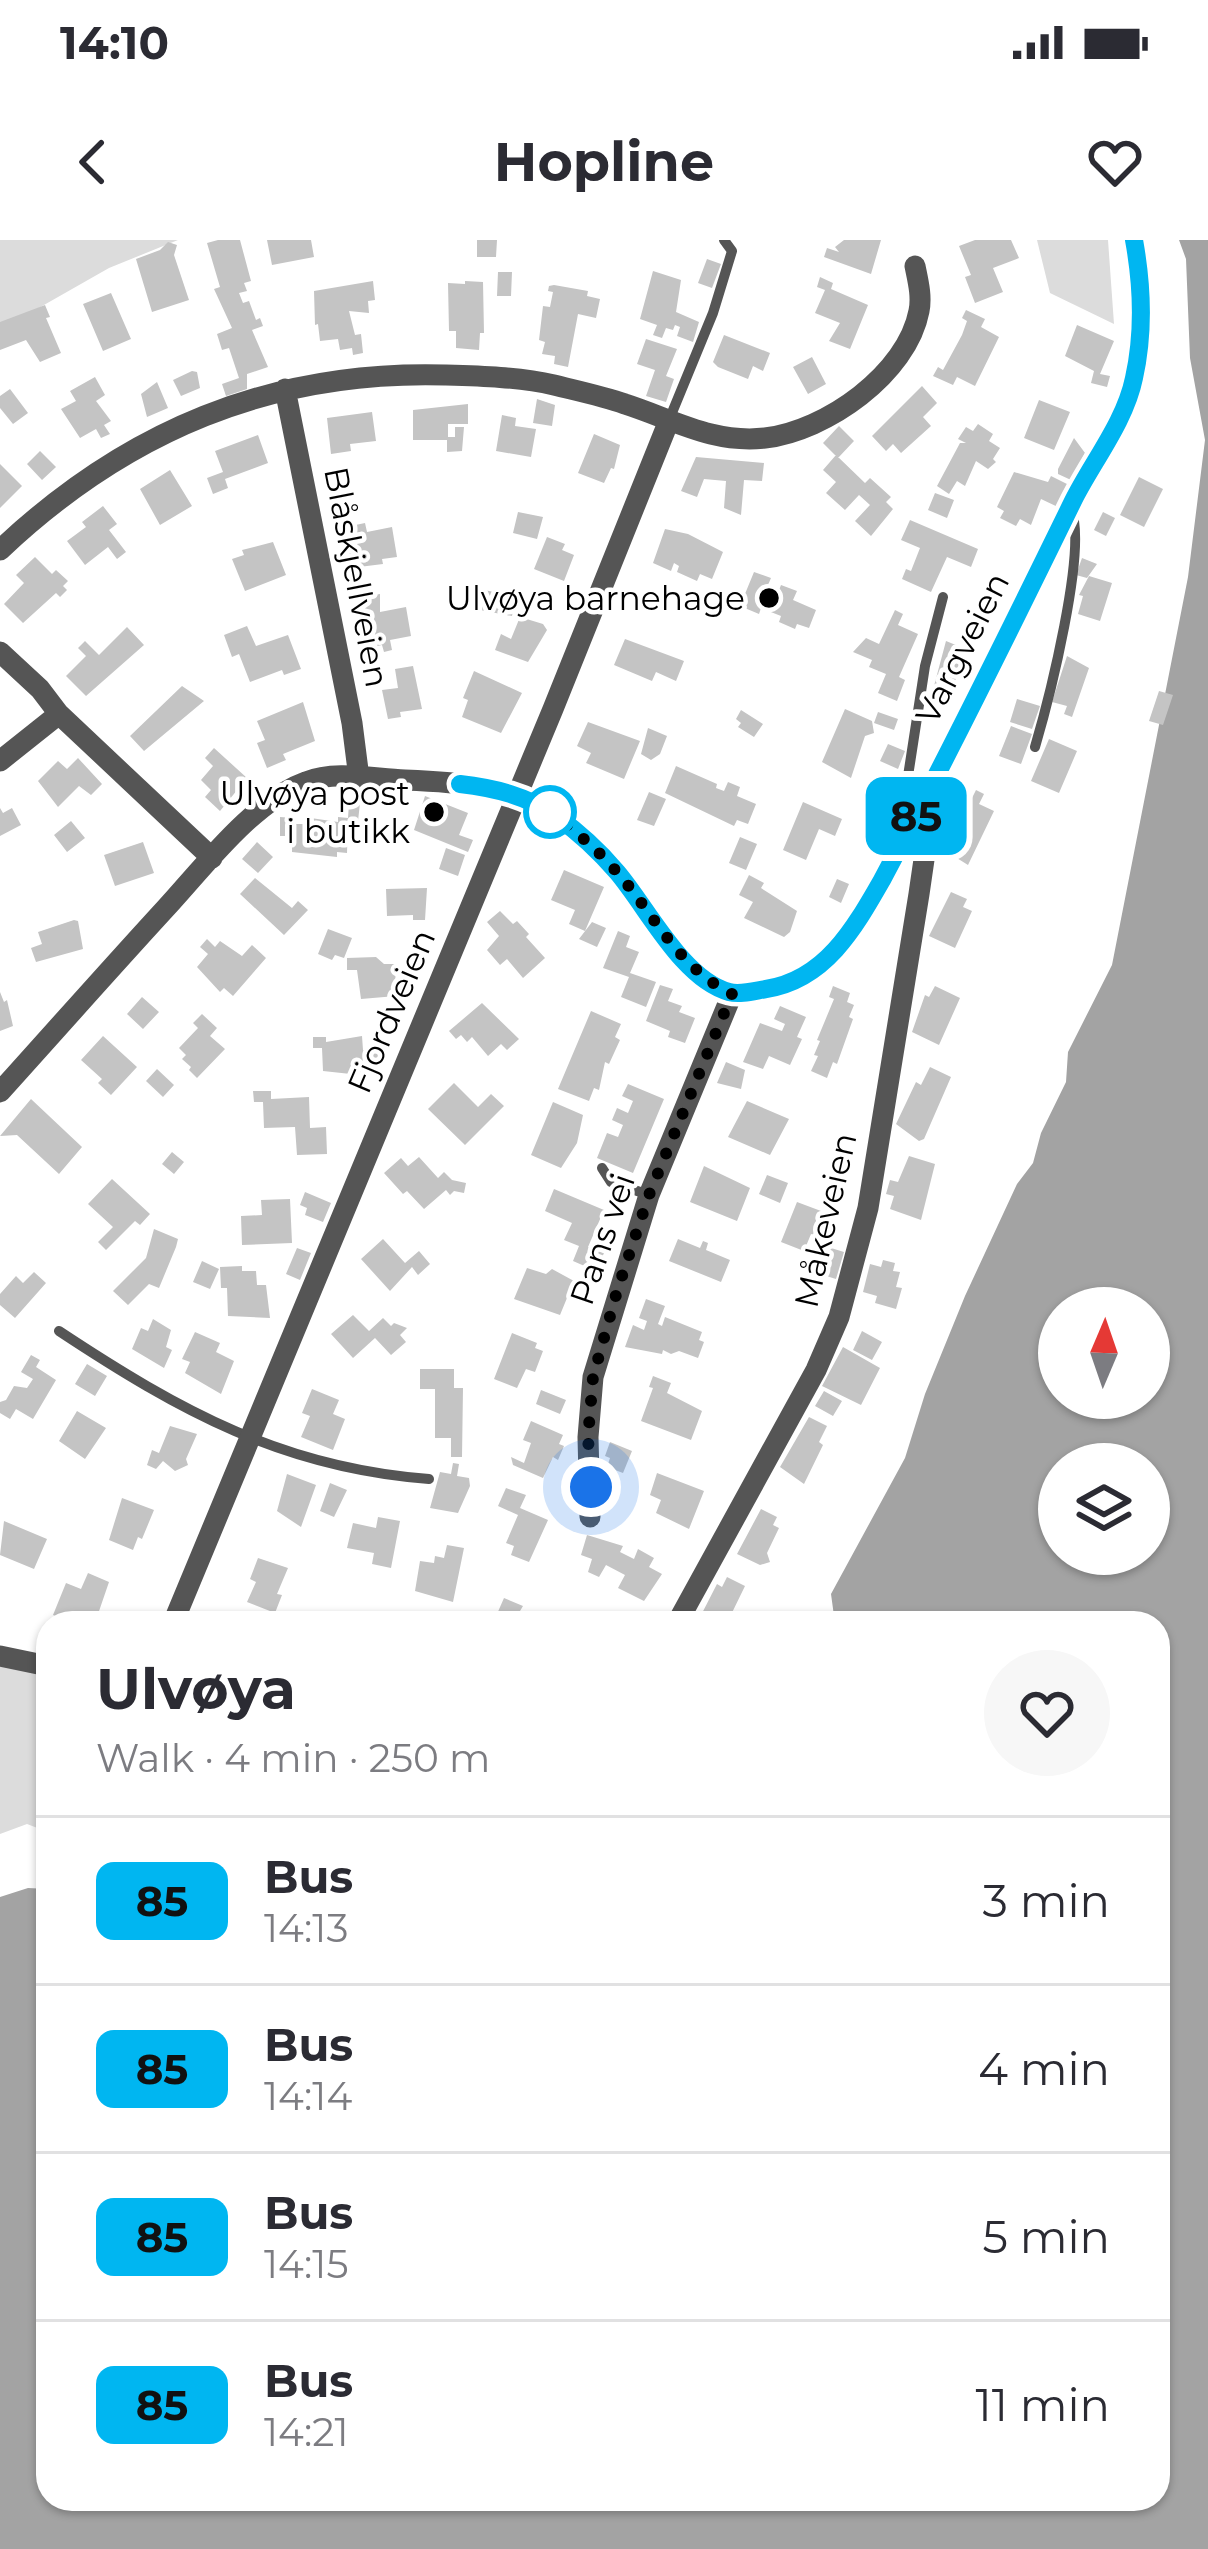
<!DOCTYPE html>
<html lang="en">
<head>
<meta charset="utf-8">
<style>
	body { margin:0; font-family:Montserrat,sans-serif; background:#f7f7f7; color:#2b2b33; height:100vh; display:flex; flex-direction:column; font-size:45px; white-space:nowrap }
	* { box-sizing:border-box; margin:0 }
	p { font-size:39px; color:#7c7c81 }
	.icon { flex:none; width:66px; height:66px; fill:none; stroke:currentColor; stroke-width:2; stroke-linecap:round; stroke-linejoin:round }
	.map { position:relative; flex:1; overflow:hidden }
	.details { position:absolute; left:36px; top:1371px; width:1134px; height:900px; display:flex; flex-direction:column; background:#fff; border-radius:36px; box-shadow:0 3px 9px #0004 }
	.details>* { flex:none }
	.badge { padding:0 24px; border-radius:18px; font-size:42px; line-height:78px }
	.needle { width:78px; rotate:2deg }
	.buttons { position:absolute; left:1038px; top:1047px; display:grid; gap:24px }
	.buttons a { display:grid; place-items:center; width:132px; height:132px; border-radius:50%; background:#fff; box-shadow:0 3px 9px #0004; font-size:60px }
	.you { position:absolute; width:60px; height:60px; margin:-30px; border:9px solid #fff; border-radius:50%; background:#1a73e8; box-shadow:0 0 0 18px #1a73e833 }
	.map>.badge { position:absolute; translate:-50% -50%; box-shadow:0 0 0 6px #fff }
	.round { display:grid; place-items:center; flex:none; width:126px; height:126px; border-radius:63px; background:#f7f7f7 }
	.head { display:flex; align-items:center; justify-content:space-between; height:204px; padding:0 60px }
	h1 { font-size:57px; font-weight:700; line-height:90px }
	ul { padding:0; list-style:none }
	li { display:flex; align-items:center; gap:36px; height:168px; padding:0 60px; border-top:3px solid #e1e1e2 }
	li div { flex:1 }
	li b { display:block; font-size:45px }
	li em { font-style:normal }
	li .badge { min-width:132px; font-weight:700; text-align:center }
	.status { display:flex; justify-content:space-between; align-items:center; height:84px; padding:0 60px; background:#fff; direction:ltr }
	.status svg { height:33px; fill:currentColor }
	header { display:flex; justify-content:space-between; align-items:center; height:156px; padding:0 60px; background:#fff; font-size:54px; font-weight:700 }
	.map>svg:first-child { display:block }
	.green { fill:#dcdcdc }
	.water { fill:#a3a3a3; fill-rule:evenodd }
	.building { fill:#c4c4c4 }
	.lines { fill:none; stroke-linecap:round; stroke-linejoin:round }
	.service { stroke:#555; stroke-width:10 }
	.minor { stroke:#555; stroke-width:21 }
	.line-casing { stroke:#fff; stroke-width:27 }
	.line { stroke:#00b6f1; stroke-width:18 }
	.walk { stroke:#000; stroke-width:12; stroke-dasharray:0 21.6 }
	.poi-dot { fill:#000; stroke:#fff; stroke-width:4.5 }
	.stop-dot { fill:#fff; stroke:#00b6f1; stroke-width:6 }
	.labels { text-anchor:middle; stroke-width:9; stroke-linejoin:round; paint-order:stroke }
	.street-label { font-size:33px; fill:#000; stroke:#fff }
	.poi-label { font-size:33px; fill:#000; stroke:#fff; text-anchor:end }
</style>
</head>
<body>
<div class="status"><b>14:10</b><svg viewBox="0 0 49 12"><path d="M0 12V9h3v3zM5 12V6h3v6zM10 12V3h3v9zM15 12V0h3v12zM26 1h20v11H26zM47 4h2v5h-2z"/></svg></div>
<header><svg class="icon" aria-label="back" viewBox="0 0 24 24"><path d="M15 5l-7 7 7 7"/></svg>Hopline<svg class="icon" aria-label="heart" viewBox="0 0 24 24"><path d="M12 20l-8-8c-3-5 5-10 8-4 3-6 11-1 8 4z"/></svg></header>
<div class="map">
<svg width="1208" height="2309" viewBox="0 0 1208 2309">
	<rect width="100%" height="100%" fill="#fff"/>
	<path class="green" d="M0 0H178L109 28 0 90Z
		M1037 0H1108L1114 84 1050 53Z
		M0 1420 48 1433V1586L40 1589 27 1584 0 1594Z"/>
	<path class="water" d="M1179 0H1208V2309H0V1657L28 1648 48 1649V2259H1158V1383H829L834 1376 831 1354 905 1218 925 1154 965 1056 1017 944 1033 923 1041 893 1066 842 1068 812 1112 725 1188 337 1205 200 1190 118 1186 19ZM1059 1068H1149V1158H1059ZM1059 1224H1149V1314H1059Z"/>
	<path class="building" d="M218 0H240L251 41 244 43 247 51 239 53 243 63 249 61 256 80 260 78 263 86 252 90 268 127 247 134V149L226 156 222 144 239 138 229 108 222 110 217 94 232 88 214 49 220 47 207 3Z
		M267 0H311L314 17 272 25Z
		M477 0H497L496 17H477Z
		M844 0H881L871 34 824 17 827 8 839 12 835 7Z
		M975 0H1011L1019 18 993 28 1003 52 975 63 965 37 971 35 959 6Z
		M168 2 177 5 174 15 189 60 152 72 136 19 160 10Z
		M707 19 721 24 712 48 698 43Z
		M653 31 681 40 676 72 699 82 693 102 677 96 680 87 675 85 673 90 666 88 662 98 653 95 657 85 640 79Z
		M498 32H512L511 56H497Z
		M820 37 833 43 831 49 868 65 850 109 829 101 840 83 815 73 825 50 817 47Z
		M373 41 375 60 368 61 369 73 349 71 355 95 361 94 363 113 353 115 352 108 340 110 338 99 320 101 318 84 315 85 314 51Z
		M465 41 483 42 484 93H480L479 110 456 108V91H449L448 43 465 44Z
		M554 45 588 51 587 56 600 59 596 78 578 74 568 127 554 124 555 116 542 114 545 102 539 100 543 66 550 67 553 52 548 51 549 46Z
		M111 53 131 99 103 111 83 64Z
		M45 65 50 77 46 78 61 113 40 122 26 100 0 110V82Z
		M966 70 985 79 981 87 999 97 975 146 957 137 953 145 933 136 938 127 943 130 962 95 967 81 962 78Z
		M1077 85 1114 101 1100 134 1110 136 1107 147 1091 143 1094 131 1065 116Z
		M724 95 770 113 763 131 753 126 748 139 718 127 713 122Z
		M646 99 677 109 666 136 674 139 666 162 646 156 655 130 637 124Z
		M812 117 826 144 808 154 793 127Z
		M192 131 197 132 200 148 181 156 173 140Z
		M95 137 105 155 96 161 111 181 104 185 110 194 101 198 96 189 80 198 61 169 76 161 70 151Z
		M157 142 168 168 147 177 141 154Z
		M922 146 937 163 923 177 931 186 901 213 893 204 886 211 872 196Z
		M10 149 28 173 13 184 0 168V156Z
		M537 159 555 165 552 186 533 183Z
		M1039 160 1070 172 1054 210 1024 198Z
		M468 164V184H448V197H455V187H464L462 211 447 212V200H413V170Z
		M372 172 376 201 350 204 351 211 331 214 327 178Z
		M502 175 516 178 515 186 536 189 531 217 496 211Z
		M978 184 993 194 989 201 1000 208 993 219 996 222 988 229 976 221 965 246 957 241 949 254 937 246 960 203H966L958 199 966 187 973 191Z
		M839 186 854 201 838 218 823 203Z
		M594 194 620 205 614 229 611 228 604 243 578 233Z
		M258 195 268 223 225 239 228 248 213 254 207 238 223 232 215 211Z
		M1074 198 1085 213 1071 240 1058 234V229Z
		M40 211 56 227 42 240 27 224Z
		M836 215 865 243 870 238 891 257 886 262 893 269 871 296 855 281 870 265 859 255 845 270 826 253 836 242 823 230Z
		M696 217 764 223 762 241 744 240 741 275 724 268 726 241 704 239 697 257 681 251Z
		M0 224 22 246 0 268Z
		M170 230 192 266 160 285 140 249Z
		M1014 232 1048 242 1051 236 1071 246 1060 268 1041 259 1031 285 1020 279 1016 286 1000 278 1004 271 997 267Z
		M1139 237 1163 249 1144 287 1120 275Z
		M935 253 954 260 947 278 928 270Z
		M103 266 117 284 109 290 126 312 117 319 108 307 85 325 67 301 86 287 82 282Z
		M518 272 543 277 537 299 513 293Z
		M1103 272 1115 278 1106 296 1094 290Z
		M910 280 978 309 971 327 947 317 931 352 902 339 906 329 911 331 920 308 901 300Z
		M365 283 367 292 392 287 397 317 382 319 383 324 351 328 346 287Z
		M665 289 688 294 723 312 712 339 700 334 697 341 677 332 679 326 674 323 671 331 653 323Z
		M547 297 565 304 562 310 574 315 564 341 534 329Z
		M273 302 286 335 245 351 232 319 244 315 242 310Z
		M35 317 52 334 56 330 68 341 63 346 67 350 60 357 56 353 23 383 4 364 24 343 16 335Z
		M1082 318 1097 324 1087 338 1076 335Z
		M754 332 771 338 768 345 779 350 781 345 797 351 793 360 816 370 809 388 797 384 795 389 779 382 781 376 761 368 759 374 740 366Z
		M1089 336 1112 343 1100 381 1078 374 1083 356 1079 355Z
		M484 350 516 356 512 376 480 370Z
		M380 354V372L406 367 411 396 390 400 392 410 384 412 382 405 372 407 370 393 365 394 358 358Z
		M895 370 903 374 898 385 918 394 899 437 905 440 897 461 878 453 886 434 869 427 872 420 853 412 866 398 879 404Z
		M520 377 543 384 547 390 528 422 495 410 501 394 511 399Z
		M247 386 256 406 288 395 301 429 284 435 282 430 250 442 239 414 232 417 224 395Z
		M127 387 144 405 86 456 66 436 86 416 78 408 85 401 99 415Z
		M625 399 684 421 676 441 656 432 652 441 614 425Z
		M946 401 968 410 944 467 930 461Z
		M1067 416 1089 428 1072 477 1064 474 1067 466 1052 462Z
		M413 426 422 469 400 472 401 477 388 479 382 450 398 448 395 429Z
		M474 431 522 453 501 493 462 477 468 460 463 458Z
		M182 446 204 461 144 511 130 496Z
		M1159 451 1173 455 1163 485 1149 481Z
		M1017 459 1040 466 1032 489 1010 482Z
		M303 462 315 501 283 514 286 520 267 528 257 503 265 500 257 481Z
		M845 469 872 481 874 493 865 496 851 538 822 522Z
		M741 470 763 484 754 497 738 487 741 483 736 479Z
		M878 472 898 479 894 490 874 483Z
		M588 482 640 501 624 539 586 523 591 513 577 506Z
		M1011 486 1032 494 1021 524 999 516Z
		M648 488 667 496 660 514 651 520 641 514Z
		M1049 499 1077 511 1059 553 1031 541Z
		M888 504 905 511 898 529 880 521Z
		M214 508 247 538 220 571 205 557 211 550 201 540 213 526 205 518Z
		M78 518 102 544 91 555 79 546 58 567 38 541 58 521 67 529Z
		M676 526 717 544 716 548 724 551 728 542 740 547 737 556 756 564 748 584 737 580 734 586 665 553Z
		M976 550 984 554 979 564 994 571 968 625 944 610 967 559 971 560Z
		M649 552 666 559 654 586 637 580Z
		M425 556 468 573 459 595 473 600 468 612 414 590Z
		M803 562 842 579 835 596 819 589 806 620 783 610Z
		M349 563H360L358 581H348L347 613 337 612V617L292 612V596H280V577L293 578V584H303L304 577 338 582V577L348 578Z
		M0 568 3 573 12 568 21 585 0 596Z
		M71 581 85 598 67 612 54 595Z
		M740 597 757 604 746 630 729 623Z
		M143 602 154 633 115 646 104 615Z
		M257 602 273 617 258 633 242 619Z
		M446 608 465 615 458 636 439 629Z
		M564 630 604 647 585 691 569 684 575 670 551 660Z
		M749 635 764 643 761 648 797 671 790 692 784 697 744 678 753 662 739 655Z
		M255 638 292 668 298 661 308 670 284 695 240 654Z
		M837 639 849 644 841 663 829 657Z
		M427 648 425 680H413V675L387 676 386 649Z
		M951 652 967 659 963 667 972 671 955 708 929 696Z
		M500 671 513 684 517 681 529 694 526 697 545 718 523 738 507 719 500 725 487 710 499 696 487 682Z
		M74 680 78 681 83 709 36 722 31 708 42 704 38 692Z
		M592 682 606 688 597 707 579 699Z
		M328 689 352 698 344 718 335 715 332 720 318 714Z
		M618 691 630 696 626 707 639 712 630 733 656 742 646 767 621 757 629 737 603 728Z
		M207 699 215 707 220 701 242 716 252 705 266 718 233 756 224 748 220 752 197 727 208 714 200 707Z
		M376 717 384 724H395L396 756 361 759 357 730H347V718Z
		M660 745 673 749 668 761 682 766 679 772 695 778 685 803 668 797 670 791 646 781Z
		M833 746 850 753 847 762 854 765 849 777 853 779 837 824 833 822 827 838 811 831 818 816 814 815 820 801 817 800 834 759 829 757Z
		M935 746 960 758 939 805 912 792 925 755 929 757Z
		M0 752 4 762 7 760 13 786 0 791Z
		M142 757 159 772 143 789 127 774Z
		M482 763 519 799 507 810 501 804 488 816 472 797 467 802 461 795 456 799 449 791Z
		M780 766 806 777 797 797 802 799 790 825 769 816 763 829 743 822 760 783 782 791 785 784 774 779Z
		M591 771 621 784 615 797 620 800 609 824 605 822 599 850 594 848 589 861 558 849Z
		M202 774 217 788 210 796 225 809 197 838 189 830 191 827 182 819 186 815 179 808 198 788 193 783Z
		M103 796 137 827 111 855 98 843 102 839 81 820Z
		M362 796 363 810H380V828H363L360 835 323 831 322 808H313V797H326V802Z
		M726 822 745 830 741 849 717 843Z
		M930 827 951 837 924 899 919 901 896 884 916 842 921 845Z
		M157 829 174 845 163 857 146 841Z
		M454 843 478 867 491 854 504 866 465 905 428 869Z
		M628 844 664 859 633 933 597 918 607 893 618 897 623 885 612 880 617 868 628 873 633 861 622 856Z
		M253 851H271V859L309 857 310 888 326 887 327 914 297 915 295 887 264 888 263 862H254Z
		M31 859 82 907 59 934 17 895 0 896Z
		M747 861 789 879 770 915 728 897Z
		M553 862 583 875 577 903 561 928 531 915Z
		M172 912 184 922 174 934 162 924Z
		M909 916 935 924 921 980 890 969 894 956 886 954 890 940 898 942Z
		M419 917 438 938 444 932 452 940 466 943 464 953 454 951 450 955 446 950 424 969 407 951 403 954 384 933 401 918 408 926Z
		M704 926 750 948 737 981 690 962Z
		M767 935 788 943 780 963 759 954Z
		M112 939 150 974 140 985 135 981 106 1010 98 1002 113 987 88 964Z
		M554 949 604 970 588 1007 604 1013 596 1031 573 1021 579 1006 564 1000 572 983 545 971Z
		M305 952 331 963 323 982 305 975 307 968 300 965Z
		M290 959 292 1003 242 1005 241 976 262 975 261 960Z
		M797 962 829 974 820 997 811 994 804 1011 781 1002Z
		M154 989 178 999 176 1007 159 1048 149 1044 128 1065 113 1051 146 1018Z
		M383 999 405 1023 419 1011 430 1024 418 1035 412 1027 390 1051 361 1019Z
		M678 999 700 1008 703 1001 708 1003 706 1010 730 1020 721 1042 669 1021Z
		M297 1008 311 1013 300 1040 286 1034Z
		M831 1008 844 1012 836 1039 823 1035Z
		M883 1020 895 1023 893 1031 900 1032 896 1047 902 1048 896 1069 875 1063 877 1056 863 1052 870 1024 881 1027Z
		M202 1021 219 1029 210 1049 193 1042Z
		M242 1026V1031H256L257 1045H266L270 1078 228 1076 227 1048H221L220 1027Z
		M527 1028 546 1034 552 1029 574 1041 560 1075 514 1059Z
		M34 1032 46 1043 15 1078 0 1065V1054L16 1036 23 1043Z
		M646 1059 665 1066 658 1084 662 1086 665 1077 702 1092 699 1100 704 1102 698 1118 679 1111 671 1114 663 1110 662 1114 625 1107 633 1085 644 1090 647 1081 639 1078Z
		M353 1075 369 1091 383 1078 391 1086 394 1083 407 1088 400 1095 406 1102 391 1115 375 1098 353 1118 331 1094Z
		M153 1079 171 1090 166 1107 172 1110 164 1128 132 1109 141 1088 148 1091Z
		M862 1091 882 1102 872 1120 853 1110Z
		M195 1092 220 1103 216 1112 234 1121 221 1154 185 1133 190 1122 182 1119Z
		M512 1093 537 1103 535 1108 543 1111 535 1132 526 1129 517 1148 494 1139Z
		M843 1107 880 1128 861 1165 822 1146Z
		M31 1115 40 1120 36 1127 56 1140 33 1179 16 1169 10 1179 0 1173V1162L6 1160 14 1146 27 1148 33 1139 21 1132Z
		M87 1124 107 1136 95 1156 75 1144Z
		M420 1129H454V1148H463L462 1217H451V1198H435V1149H420Z
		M653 1136 671 1143 667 1153 702 1171 691 1200 641 1181 653 1148 649 1147Z
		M312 1149 339 1160 333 1174 345 1179 333 1210 301 1197 310 1176 302 1173Z
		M541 1150 566 1160 560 1174 536 1164Z
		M824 1151 842 1161 833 1176 815 1166Z
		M77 1171 106 1188 85 1219 59 1201Z
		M809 1177 827 1186 819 1202 823 1205 804 1244 780 1227Z
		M531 1181 563 1195 559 1204 564 1206 558 1220 553 1217 543 1238 513 1225 511 1217 524 1223 531 1203 523 1200Z
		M170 1186 197 1194 186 1219 188 1225 175 1231 163 1221 156 1229 147 1225 152 1210 159 1213Z
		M610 1202 632 1211 623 1233 607 1227 610 1218 605 1216Z
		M453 1223 459 1224 457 1236 469 1238 470 1246 458 1273 430 1268 440 1232 451 1234Z
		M657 1233 704 1251 689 1289 656 1273 661 1260 650 1255Z
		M287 1234 316 1245 301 1287 277 1271Z
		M330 1243 347 1250 334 1277 320 1271Z
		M506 1248 526 1255 520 1268 548 1280 529 1322 511 1315 514 1306 506 1303 518 1275 498 1266Z
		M122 1258 154 1270 142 1299 138 1297 133 1310 109 1300Z
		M761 1269 777 1277 773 1285 779 1288 767 1313 770 1322 760 1325 737 1314Z
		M378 1277 400 1281 391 1328 372 1324 374 1313 347 1308 353 1283 376 1288Z
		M4 1281 47 1299 34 1329 0 1315Z
		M587 1295 623 1306 620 1312 634 1319 638 1309 654 1318 649 1327 662 1334 644 1361 618 1348 625 1335 606 1325 599 1337 588 1332 592 1319 581 1315Z
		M447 1305 464 1308 453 1362 415 1351 420 1321 434 1323 435 1316 444 1318Z
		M258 1318 288 1328 277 1354 282 1355 275 1373 247 1362 256 1342 250 1339Z
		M88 1333 109 1342 97 1377 111 1383H73L53 1375 66 1343 81 1349Z
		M727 1337 745 1346 727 1383H697L717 1344 722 1347Z
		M504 1358 523 1366 520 1371 527 1374 523 1383H493Z"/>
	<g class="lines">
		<path class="service" d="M669 180 713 73 732 11 724 0
			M1035 507C1048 463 1088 308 1071 270
			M909 584 904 562 925 426 943 357
			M602 928 611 942 649 955
			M59 1091C180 1171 283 1228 429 1239"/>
		<path class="minor" d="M285 149 352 483 359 538
			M0 310C126 191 271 130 445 135 481 136 519 137 554 145 578 151 602 156 625 164 672 179 713 204 765 198 826 191 907 134 919 71 922 56 918 41 915 26
			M0 412 40 449 59 474 212 618
			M0 521 59 474
			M0 852C55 791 109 730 165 669 203 628 253 561 306 542 335 530 374 539 405 540 457 542 509 545 554 574 576 589 597 610 615 629 644 662 685 745 732 754 742 756 758 751 768 749 826 740 855 688 882 640 949 516 1011 388 1073 261 1092 221 1125 182 1134 138 1144 94 1142 44 1134 0
			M590 1277 588 1197 593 1137 649 955 732 754
			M173 1383 553 469 668 183
			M677 1383 816 1130 839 1077 868 968 919 654 928 592 927 562
			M0 1416 48 1426"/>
	</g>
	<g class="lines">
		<g class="line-casing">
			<path id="line" d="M460 544C495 548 527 556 556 576 577 591 600 612 617 632 647 667 682 739 729 752 740 755 754 751 766 749 825 740 854 689 882 640 948 516 1011 388 1073 261 1093 221 1125 182 1134 138 1144 93 1142 44 1134 0"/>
		</g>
		<use href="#line" class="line"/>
		<path class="walk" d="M550 572C573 589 596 608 615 630 654 673 677 727 732 754L649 955 618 1048 593 1137 588 1197 591 1247"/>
	</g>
	<g class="poi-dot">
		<circle cx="769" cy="358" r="12"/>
		<circle cx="434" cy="572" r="12"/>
	</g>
	<circle class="stop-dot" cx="550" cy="572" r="24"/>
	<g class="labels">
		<g class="street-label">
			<text transform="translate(357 337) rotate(79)" y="12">Blåskjellveien</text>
			<text transform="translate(962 408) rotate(-63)" y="12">Vargveien</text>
			<text transform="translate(391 771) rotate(-67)" y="12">Fjordveien</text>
			<text transform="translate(825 980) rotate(-77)" y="12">Måkeveien</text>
			<text transform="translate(602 999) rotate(-71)" y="12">Pans vei</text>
		</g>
		<g class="poi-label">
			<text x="745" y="370">Ulvøya barnehage</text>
			<text x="410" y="565">Ulvøya post<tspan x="410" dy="38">i butikk</tspan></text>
		</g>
	</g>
</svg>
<div class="buttons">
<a><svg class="needle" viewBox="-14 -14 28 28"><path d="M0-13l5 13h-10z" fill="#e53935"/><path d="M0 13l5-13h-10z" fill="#7c7c81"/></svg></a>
<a><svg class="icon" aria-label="layers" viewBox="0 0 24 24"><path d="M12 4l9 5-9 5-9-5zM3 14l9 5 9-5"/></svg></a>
</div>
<div class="you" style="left:591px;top:1247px"></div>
<b class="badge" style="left:916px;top:576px;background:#00b6f1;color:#111">85</b>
<section class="details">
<div class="head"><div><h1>Ulvøya</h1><p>Walk · 4 min · 250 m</p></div><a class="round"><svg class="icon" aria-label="heart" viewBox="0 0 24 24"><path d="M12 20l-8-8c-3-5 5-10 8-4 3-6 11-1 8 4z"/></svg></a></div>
<ul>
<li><span class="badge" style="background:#00b6f1;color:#111">85</span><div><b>Bus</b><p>14:13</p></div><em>3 min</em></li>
<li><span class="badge" style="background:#00b6f1;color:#111">85</span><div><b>Bus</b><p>14:14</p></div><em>4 min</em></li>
<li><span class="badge" style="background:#00b6f1;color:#111">85</span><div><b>Bus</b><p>14:15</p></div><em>5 min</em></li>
<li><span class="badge" style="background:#00b6f1;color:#111">85</span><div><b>Bus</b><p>14:21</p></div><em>11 min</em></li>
</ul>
</section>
</div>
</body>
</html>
